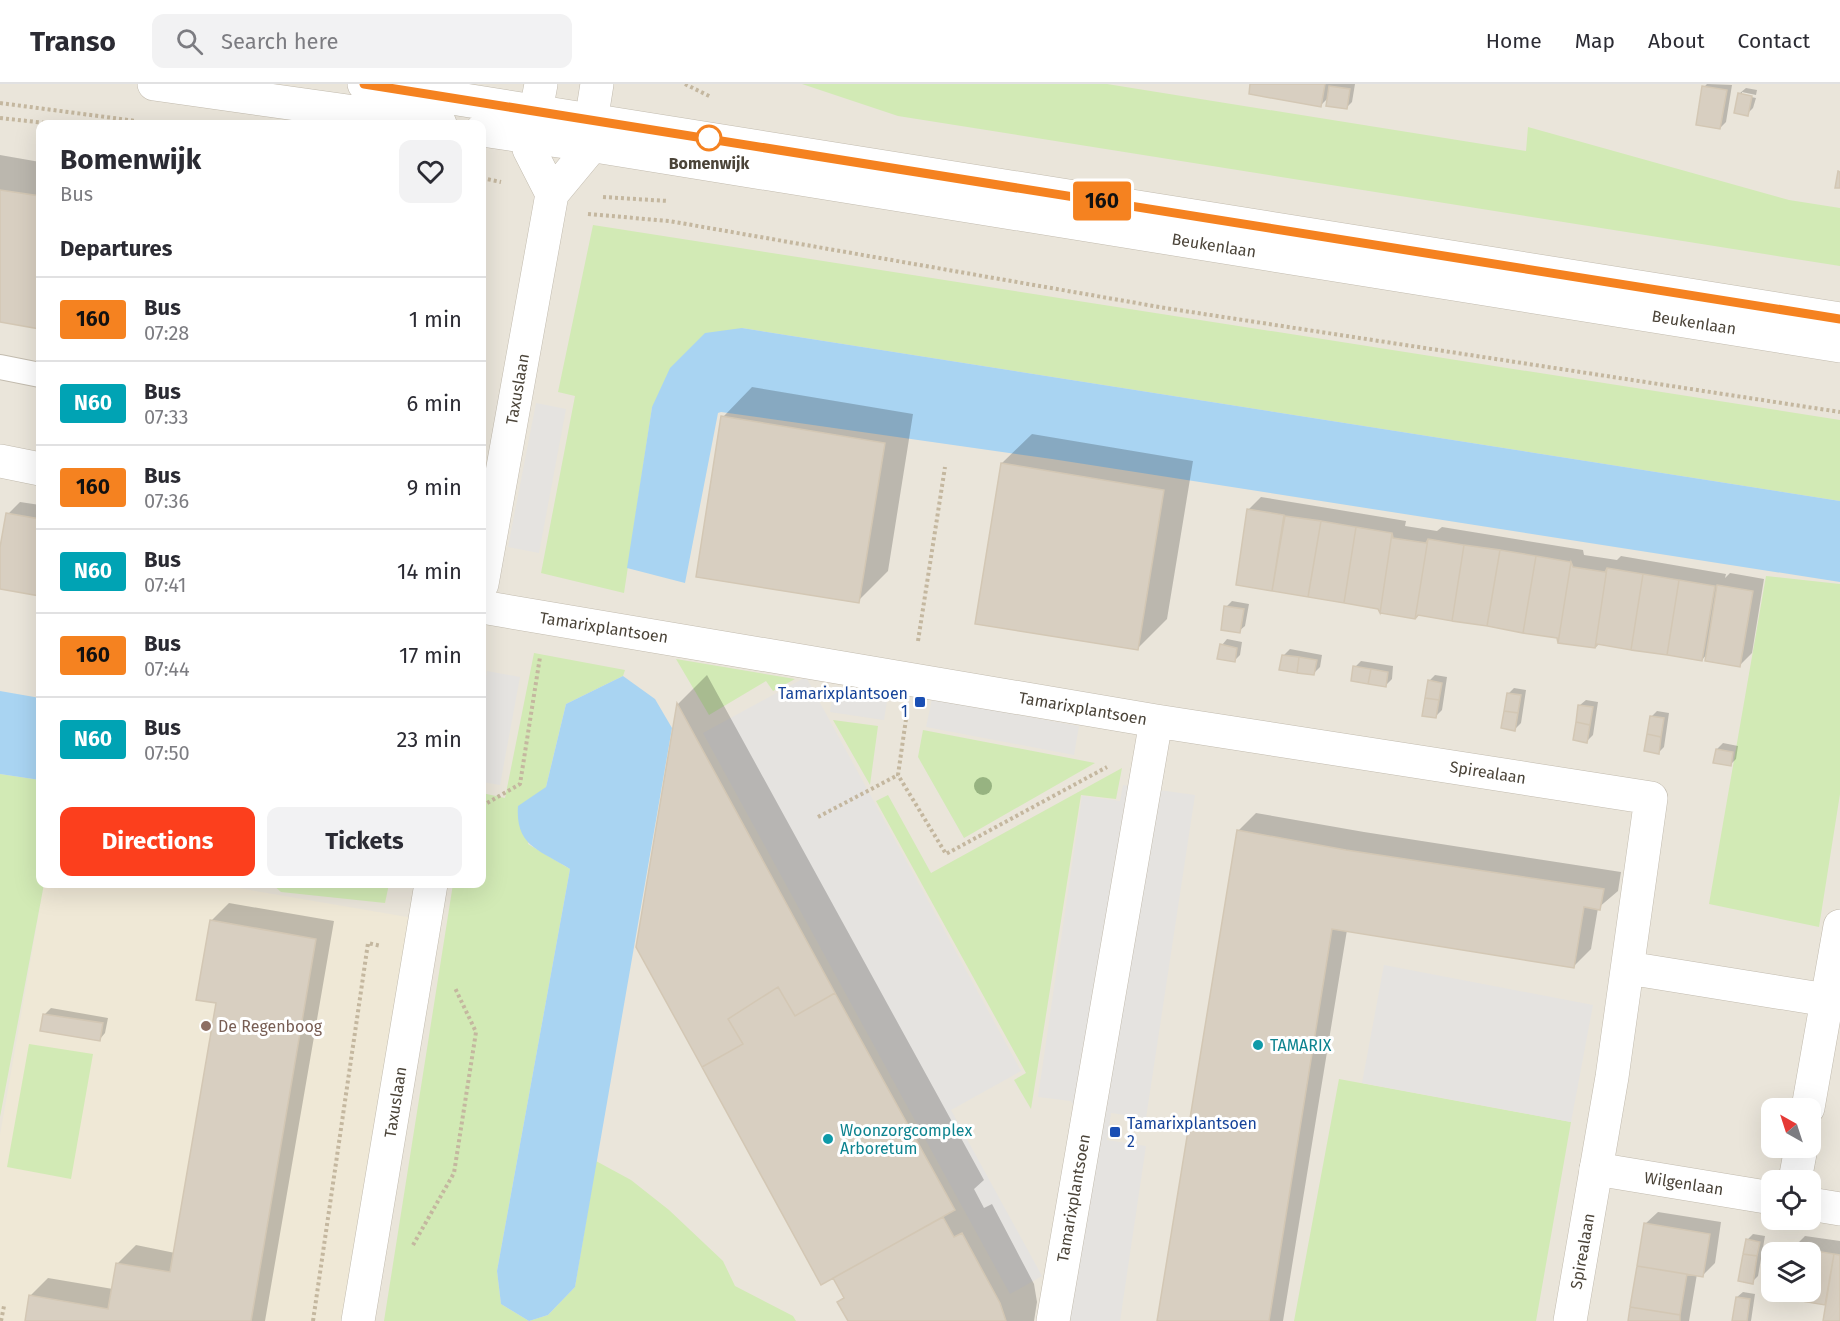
<!DOCTYPE html>
<html lang="en">
<head>
<meta charset="utf-8">
<style>
	body { margin:0; font-family:"Fira Sans",sans-serif; background:#f2f2f3; color:#2b2b33; height:100vh; display:flex; flex-direction:column; font-size:22px; white-space:nowrap }
	* { box-sizing:border-box; margin:0 }
	p { font-size:20px; color:#7c7c81 }
	.icon { flex:none; width:33px; height:33px; fill:none; stroke:currentColor; stroke-width:2; stroke-linecap:round; stroke-linejoin:round }
	.map { position:relative; flex:1; overflow:hidden }
	.side { position:absolute; left:36px; top:36px; width:450px; height:768px; display:flex; flex-direction:column; background:#fff; border-radius:12px; box-shadow:0 6px 24px #0002 }
	.side>* { flex:none }
	.badge { padding:0 12px; border-radius:4px; font-size:21px; line-height:39px }
	.needle { width:39px; rotate:321deg }
	.buttons { position:absolute; left:1761px; top:1014px; display:grid; gap:12px }
	.buttons a { display:grid; place-items:center; width:60px; height:60px; border-radius:12px; background:#fff; box-shadow:0 6px 24px #0002; font-size:30px }
	.map>.badge { position:absolute; translate:-50% -50%; box-shadow:0 0 0 3px #fff }
	h2 { padding:0 24px; font-size:22px; line-height:54px }
	.round { display:grid; place-items:center; flex:none; width:63px; height:63px; border-radius:12px; background:#f2f2f3 }
	.head { display:flex; align-items:center; justify-content:space-between; height:102px; padding:0 24px }
	h1 { font-size:28px; font-weight:700; line-height:45px }
	.primary-button { display:flex; gap:12px; margin-top:auto; padding:12px 24px }
	.primary-button a { flex:1; height:69px; border-radius:12px; background:#fc3f1d; color:#fff; font-size:24px; font-weight:700; line-height:69px; text-align:center }
	.primary-button a+a { background:#f2f2f3; color:#2b2b33 }
	ul { padding:0; list-style:none }
	li { display:flex; align-items:center; gap:18px; height:84px; padding:0 24px; border-top:2px solid #e1e1e2 }
	li div { flex:1 }
	li b { display:block; font-size:22px }
	li em { font-style:normal }
	li .badge { min-width:66px; font-weight:700; text-align:center }
	header { display:flex; align-items:center; gap:36px; box-sizing:border-box; height:84px; padding:0 30px; background:#fff; border-bottom:2px solid #e1e1e2 }
	header strong { font-size:28px }
	nav { display:flex; gap:33px; margin-inline-start:auto; font-size:21px }
	.search { width:420px; height:54px; background:#f2f2f3; display:flex; align-items:center; gap:15px; box-sizing:border-box; padding:0 21px; border-radius:12px; color:#7c7c81; font-size:22px }
	.map>svg:first-child { display:block }
	.residential { fill:#eae5da; fill-rule:evenodd }
	.education { fill:#efe8d6 }
	.green { fill:#d2eab5 }
	.parking { fill:#e5e3e0 }
	.water { fill:#a9d4f2 }
	.shadow { fill:#0003 }
	.building { fill:#d8cfc1; stroke:#d3c7b4; stroke-width:1.5 }
	.lines { fill:none; stroke-linecap:round; stroke-linejoin:round }
	.service-casing { stroke:#c2bbae; stroke-width:26 }
	.pedestrian-casing { stroke:#c2bbae; stroke-width:34 }
	.minor-casing { stroke:#c2bbae; stroke-width:34 }
	.tertiary-casing { stroke:#c2bbae; stroke-width:34 }
	.path { stroke:#c4b79f; stroke-width:4; stroke-dasharray:3 3; stroke-linecap:butt }
	.service { stroke:#fff; stroke-width:24 }
	.pedestrian { stroke:#fff; stroke-width:33 }
	.minor { stroke:#fff; stroke-width:33 }
	.tertiary { stroke:#fff; stroke-width:33 }
	.tree { fill:#97b381 }
	.line-casing { stroke:#fff; stroke-width:14 }
	.line { stroke:#f58220; stroke-width:9 }
	.stop-dot { fill:#fff; stroke:#f58220; stroke-width:3 }
	.transit-dot { fill:#1a4fb4; stroke:#fff; stroke-width:2 }
	.education-dot { fill:#8d6e63; stroke:#fff; stroke-width:2 }
	.culture-dot { fill:#0f9aa8; stroke:#fff; stroke-width:2 }
	.labels { text-anchor:middle; stroke-width:6; stroke-linejoin:round; paint-order:stroke }
	.stop-label { font-size:16px; font-weight:bold; fill:#4b4439; stroke:#fff }
	.street-label { font-size:16px; fill:#4b4439; stroke:#fff }
	.transit-label { font-size:16px; fill:#164399; stroke:#fff; text-anchor:end }
	.education-label { font-size:16px; fill:#785e54; stroke:#fff; text-anchor:start }
	.culture-label { font-size:16px; fill:#0d838f; stroke:#fff; text-anchor:start }
</style>
</head>
<body>
<header>
<strong>Transo</strong>
<div class="search"><svg class="icon" aria-label="search" viewBox="0 0 24 24"><circle cx="10" cy="10" r="6"/><path d="M15 15l6 6"/></svg>Search here</div>
<nav><a>Home</a><a>Map</a><a>About</a><a>Contact</a></nav>
</header>
<div class="map">
<svg width="1840" height="1237" viewBox="0 0 1840 1237">
	<rect width="100%" height="100%" fill="#f6f3ec"/>
	<path class="residential" d="M0 0H1840V1237H0ZM40 40H482V800H40ZM1772 1024H1810V1064H1772ZM1772 1096H1810V1136H1772ZM1772 1168H1810V1208H1772Z"/>
	<path class="education" d="M44 800H215L413 834 341 1237H0V1051Z"/>
	<path class="green" d="M802 0H1107L1526 67 1528 43 1789 116 1840 124V182L898 32Z
		M593 141 1840 336V417L742 244 652 323 624 509 541 489 575 312 558 308Z
		M1766 492 1840 500V710L1819 843 1709 820Z
		M534 569 625 586 623 592 566 620 546 703 528 760 570 785 497 1187 501 1220 529 1237 548 1231 575 1203 596 1077 631 1096 669 1126 723 1177 735 1202 793 1232 796 1237H384L453 800H482V709L505 714Z
		M676 575 795 595 773 607 766 597 709 631Z
		M833 636 878 642 870 701Z
		M923 646 1095 679 964 754 918 673Z
		M1122 684 1116 715 1081 711 1031 1025 1014 996 1026 989 876 717 888 711 931 789Z
		M0 690 40 696V800H44L0 1033Z
		M272 800H389L385 819 281 808Z
		M29 960 93 970 71 1095 7 1083Z
		M1339 995 1571 1038 1536 1237H1294Z"/>
	<path class="parking" d="M536 319 566 325 539 469 508 463Z
		M487 587 520 593 500 701 482 698V621Z
		M806 593 1021 987 951 1026 1042 1192 1010 1210 703 649Z
		M834 602 888 611 884 636 830 628Z
		M932 615 1079 642 1074 671 926 643Z
		M1123 701 1195 711 1146 1034 1111 1029 1107 1056 1146 1062 1120 1237H1070L1096 1065 1071 1017 1038 1013 1082 712 1120 717Z
		M1384 881 1593 921 1571 1038 1362 999Z"/>
	<path class="water" d="M742 244 1840 417V498L1052 375 721 328 718 329 685 499 627 484 652 323 670 284 705 249Z
		M623 592 655 615 672 644 575 1203 548 1231 529 1237 501 1220 497 1187 570 785C541 766 515 763 518 722L546 703 566 620Z
		M0 607 40 614V696L0 690Z"/>
	<path class="shadow" d="M1252 0H1355L1352 18 1346 24 1329 13 1320 22Z
		M1707 0 1732 1 1726 38 1720 44 1704 3Z
		M1746 4 1757 6 1756 11 1742 8V11L1756 14 1753 24 1747 30 1740 9Z
		M0 71 40 78V244L0 237Z
		M752 303 913 330 888 487 858 517 723 333Z
		M1032 350 1193 377 1167 535 1137 565 1002 379Z
		M1261 413 1406 437 1405 442 1437 447 1442 443 1583 466 1584 471 1617 476 1621 472 1726 490 1725 494 1730 489 1764 495 1752 569 1740 581 1707 570 1702 576 1600 559 1596 563 1560 557 1559 552 1420 530 1416 534 1379 528 1380 523 1238 500 1249 425Z
		M20 418 40 421V511L0 504V465L8 430Z
		M1232 517 1249 520 1245 542 1239 547 1226 523Z
		M1227 555 1242 558 1240 571 1234 577 1222 561Z
		M1290 565 1322 571 1320 583 1314 589 1284 571Z
		M1361 577 1393 582 1392 595 1386 601 1355 583Z
		M707 591 984 1096 974 1105 984 1124 992 1120 1034 1200 1037 1218 1034 1237H849L839 1218 845 1212 637 863 678 620Z
		M1435 591 1447 593 1442 626 1436 632 1429 597Z
		M1514 604 1526 606 1521 639 1515 645 1508 610Z
		M1586 616 1598 618 1593 651 1587 657 1580 621Z
		M1657 627 1669 629 1664 663 1658 669 1651 633Z
		M1723 659 1738 662 1736 675 1730 681 1717 665Z
		M1256 729 1364 748 1621 788 1618 807 1598 824 1591 865 1573 883 1347 846 1283 1237H1159L1238 747Z
		M229 819 334 837 265 1237H26L30 1212 48 1194 113 1205 118 1179 136 1161 175 1169 218 918 211 837Z
		M51 924 108 934 105 949 100 955 45 930Z
		M1658 1128 1721 1138 1715 1179 1703 1191 1697 1190 1689 1237H1629L1645 1140Z
		M1753 1150 1765 1152 1758 1192 1752 1198 1747 1156Z
		M1805 1152 1840 1157V1237H1824L1827 1220 1785 1213V1208H1810V1168H1792L1793 1164Z
		M1743 1208 1755 1210 1751 1237H1733L1737 1213Z"/>
	<path class="building" d="M1250 0H1325L1321 23 1249 10Z
		M1329 2 1350 5 1347 25 1326 22Z
		M1702 2 1727 6 1720 45 1696 41Z
		M1738 9 1752 12 1748 32 1734 29Z
		M1838 87 1840 88V104H1835Z
		M0 106 40 112V245L0 238Z
		M721 332 885 359 859 519 696 493Z
		M1001 379 1164 406 1138 566 975 540Z
		M1247 425 1284 431 1272 507 1236 501Z
		M6 429 40 435V512L0 505V463Z
		M1285 432 1321 437 1308 513 1272 507Z
		M1321 437 1356 443 1344 519 1308 513Z
		M1356 443 1392 449 1380 529 1378 525 1344 519Z
		M1392 449 1393 454 1426 459 1428 455 1415 535 1380 529Z
		M1428 455 1464 461 1452 537 1418 531 1415 535Z
		M1464 461 1500 466 1487 542 1452 537Z
		M1500 466 1536 472 1523 549 1487 542Z
		M1536 472 1571 478 1558 559 1557 554 1523 549Z
		M1571 478 1573 483 1605 488 1607 484 1595 564 1558 559Z
		M1607 484 1643 490 1631 566 1597 560 1595 564Z
		M1643 490 1679 496 1667 571 1631 566Z
		M1679 496 1715 502 1702 577 1667 571Z
		M1717 501 1753 507 1740 583 1705 577Z
		M1224 522 1244 525 1240 549 1221 546Z
		M1220 560 1237 564 1235 578 1217 575Z
		M1282 571 1299 573 1297 589 1279 586Z
		M1299 573 1317 576 1314 591 1297 589Z
		M1353 582 1371 585 1368 600 1351 597Z
		M1371 585 1388 588 1386 603 1368 600Z
		M1428 596 1442 599 1439 616 1425 614Z
		M1507 609 1521 611 1518 629 1504 627Z
		M1425 614 1439 616 1436 634 1422 632Z
		M677 619 835 909 795 932 778 903 728 935 743 960 702 983 636 863Z
		M1578 621 1593 623 1590 641 1576 638Z
		M1504 627 1518 629 1515 647 1501 644Z
		M1650 632 1664 634 1661 653 1647 650Z
		M1576 638 1590 641 1587 659 1573 656Z
		M1647 650 1661 653 1659 670 1644 667Z
		M1716 665 1733 668 1731 682 1713 679Z
		M1237 746 1346 766 1604 805 1600 826 1584 823 1574 884 1332 845 1269 1237H1157Z
		M210 836 316 855 251 1237H25L29 1211 108 1225 116 1179 170 1188 216 919 196 916Z
		M778 903 795 932 835 909 955 1126 821 1201 702 983 743 960 728 935Z
		M43 930 103 939 100 957 40 947Z
		M943 1133 954 1153 962 1149 1000 1219 1006 1237H848L837 1218 844 1214 833 1194Z
		M1644 1139 1710 1150 1703 1193 1637 1182Z
		M1746 1155 1760 1158 1757 1172 1743 1170Z
		M1792 1163 1834 1170 1825 1221 1783 1214 1784 1208H1810V1168H1791Z
		M1743 1170 1757 1172 1753 1200 1738 1197Z
		M1834 1170 1840 1171V1237H1823Z
		M1637 1182 1687 1190 1680 1231 1630 1223Z
		M1736 1213 1750 1215 1747 1237H1732Z
		M1630 1223 1680 1231V1237H1628Z"/>
	<g class="lines">
		<g class="service-casing">
			<path id="service" d="M0 283 40 291"/>
		</g>
		<g class="pedestrian-casing">
			<path id="pedestrian" d="M1808 1024 1840 842
				M1596 1085 1772 1114
				M1795 1096 1801 1064
				M1810 1120 1840 1125"/>
		</g>
		<g class="minor-casing">
			<path id="minor" d="M541 0 529 65 552 110
				M0 377 40 385
				M482 500 552 110 586 69 597 0
				M482 523 1156 637 1651 714 1612 993 1570 1237
				M1628 884 1827 916
				M358 1237 431 800
				M1053 1237 1156 637"/>
		</g>
		<g class="tertiary-casing">
			<path id="tertiary" d="M154 0 440 40
				M364 0 1840 235
				M482 46 601 63 1840 262"/>
		</g>
		<path class="path" d="M685 0 711 13
			M0 19 136 37
			M0 34 55 40
			M482 94 501 98
			M603 113 668 117
			M588 130 669 137 1165 224 1840 328
			M918 557 945 383
			M906 635 898 691 946 770 1107 683
			M482 722 520 700 540 573
			M818 733 898 691
			M413 1161 454 1089 476 948 455 904
			M1 1237 4 1222
			M313 1237 368 859 381 862"/>
		<use href="#service" class="service"/>
		<use href="#pedestrian" class="pedestrian"/>
		<use href="#minor" class="minor"/>
		<use href="#tertiary" class="tertiary"/>
	</g>
	<circle class="tree" cx="983" cy="702" r="9"/>
	<g class="lines">
		<g class="line-casing">
			<path id="line" d="M364 0 1840 235"/>
		</g>
		<use href="#line" class="line"/>
	</g>
	<circle class="stop-dot" cx="709" cy="54" r="12"/>
	<g class="transit-dot">
		<rect x="914" y="612" width="12" height="12" rx="3"/>
		<rect x="1109" y="1042" width="12" height="12" rx="3"/>
	</g>
	<circle class="education-dot" cx="206" cy="942" r="6"/>
	<g class="culture-dot">
		<circle cx="1258" cy="961" r="6"/>
		<circle cx="828" cy="1055" r="6"/>
	</g>
	<g class="labels">
		<g class="stop-label">
			<text x="709" y="85">Bomenwijk</text>
		</g>
		<g class="street-label">
			<text transform="translate(1214 161) rotate(9)" y="6">Beukenlaan</text>
			<text transform="translate(1694 238) rotate(9)" y="6">Beukenlaan</text>
			<text transform="translate(517 305) rotate(-80)" y="6">Taxuslaan</text>
			<text transform="translate(604 543) rotate(9)" y="6">Tamarixplantsoen</text>
			<text transform="translate(1083 624) rotate(10)" y="6">Tamarixplantsoen</text>
			<text transform="translate(1488 688) rotate(9)" y="6">Spirealaan</text>
			<text transform="translate(395 1018) rotate(-81)" y="6">Taxuslaan</text>
			<text transform="translate(1684 1099) rotate(9)" y="6">Wilgenlaan</text>
			<text transform="translate(1073 1114) rotate(-80)" y="6">Tamarixplantsoen</text>
			<text transform="translate(1582 1167) rotate(-80)" y="6">Spirealaan</text>
		</g>
		<g class="transit-label">
			<text x="908" y="615">Tamarixplantsoen<tspan x="908" dy="18">1</tspan></text>
			<text x="1127" y="1045" text-anchor="start">Tamarixplantsoen<tspan x="1127" dy="18">2</tspan></text>
		</g>
		<g class="education-label">
			<text x="218" y="948">De Regenboog</text>
		</g>
		<g class="culture-label">
			<text x="1270" y="967">TAMARIX</text>
			<text x="840" y="1052">Woonzorgcomplex<tspan x="840" dy="18">Arboretum</tspan></text>
		</g>
	</g>
</svg>
<div class="buttons">
<a><svg class="needle" viewBox="-14 -14 28 28"><path d="M0-13l5 13h-10z" fill="#e53935"/><path d="M0 13l5-13h-10z" fill="#7c7c81"/></svg></a>
<a><svg class="icon" aria-label="locate" viewBox="0 0 24 24"><circle cx="12" cy="12" r="6"/><path d="M12 2v4M12 18v4M2 12h4M18 12h4"/></svg></a>
<a><svg class="icon" aria-label="layers" viewBox="0 0 24 24"><path d="M12 4l9 5-9 5-9-5zM3 14l9 5 9-5"/></svg></a>
</div>
<b class="badge" style="left:1102px;top:117px;background:#f58220;color:#111">160</b>
<section class="side">
<div class="head"><div><h1>Bomenwijk</h1><p>Bus</p></div><a class="round"><svg class="icon" aria-label="heart" viewBox="0 0 24 24"><path d="M12 20l-8-8c-3-5 5-10 8-4 3-6 11-1 8 4z"/></svg></a></div>
<h2>Departures</h2>
<ul>
<li><span class="badge" style="background:#f58220;color:#111">160</span><div><b>Bus</b><p>07:28</p></div><em>1 min</em></li>
<li><span class="badge" style="background:#00a3b4;color:#fff">N60</span><div><b>Bus</b><p>07:33</p></div><em>6 min</em></li>
<li><span class="badge" style="background:#f58220;color:#111">160</span><div><b>Bus</b><p>07:36</p></div><em>9 min</em></li>
<li><span class="badge" style="background:#00a3b4;color:#fff">N60</span><div><b>Bus</b><p>07:41</p></div><em>14 min</em></li>
<li><span class="badge" style="background:#f58220;color:#111">160</span><div><b>Bus</b><p>07:44</p></div><em>17 min</em></li>
<li><span class="badge" style="background:#00a3b4;color:#fff">N60</span><div><b>Bus</b><p>07:50</p></div><em>23 min</em></li>
</ul>
<div class="primary-button"><a>Directions</a><a>Tickets</a></div>
</section>
</div>
</body>
</html>
